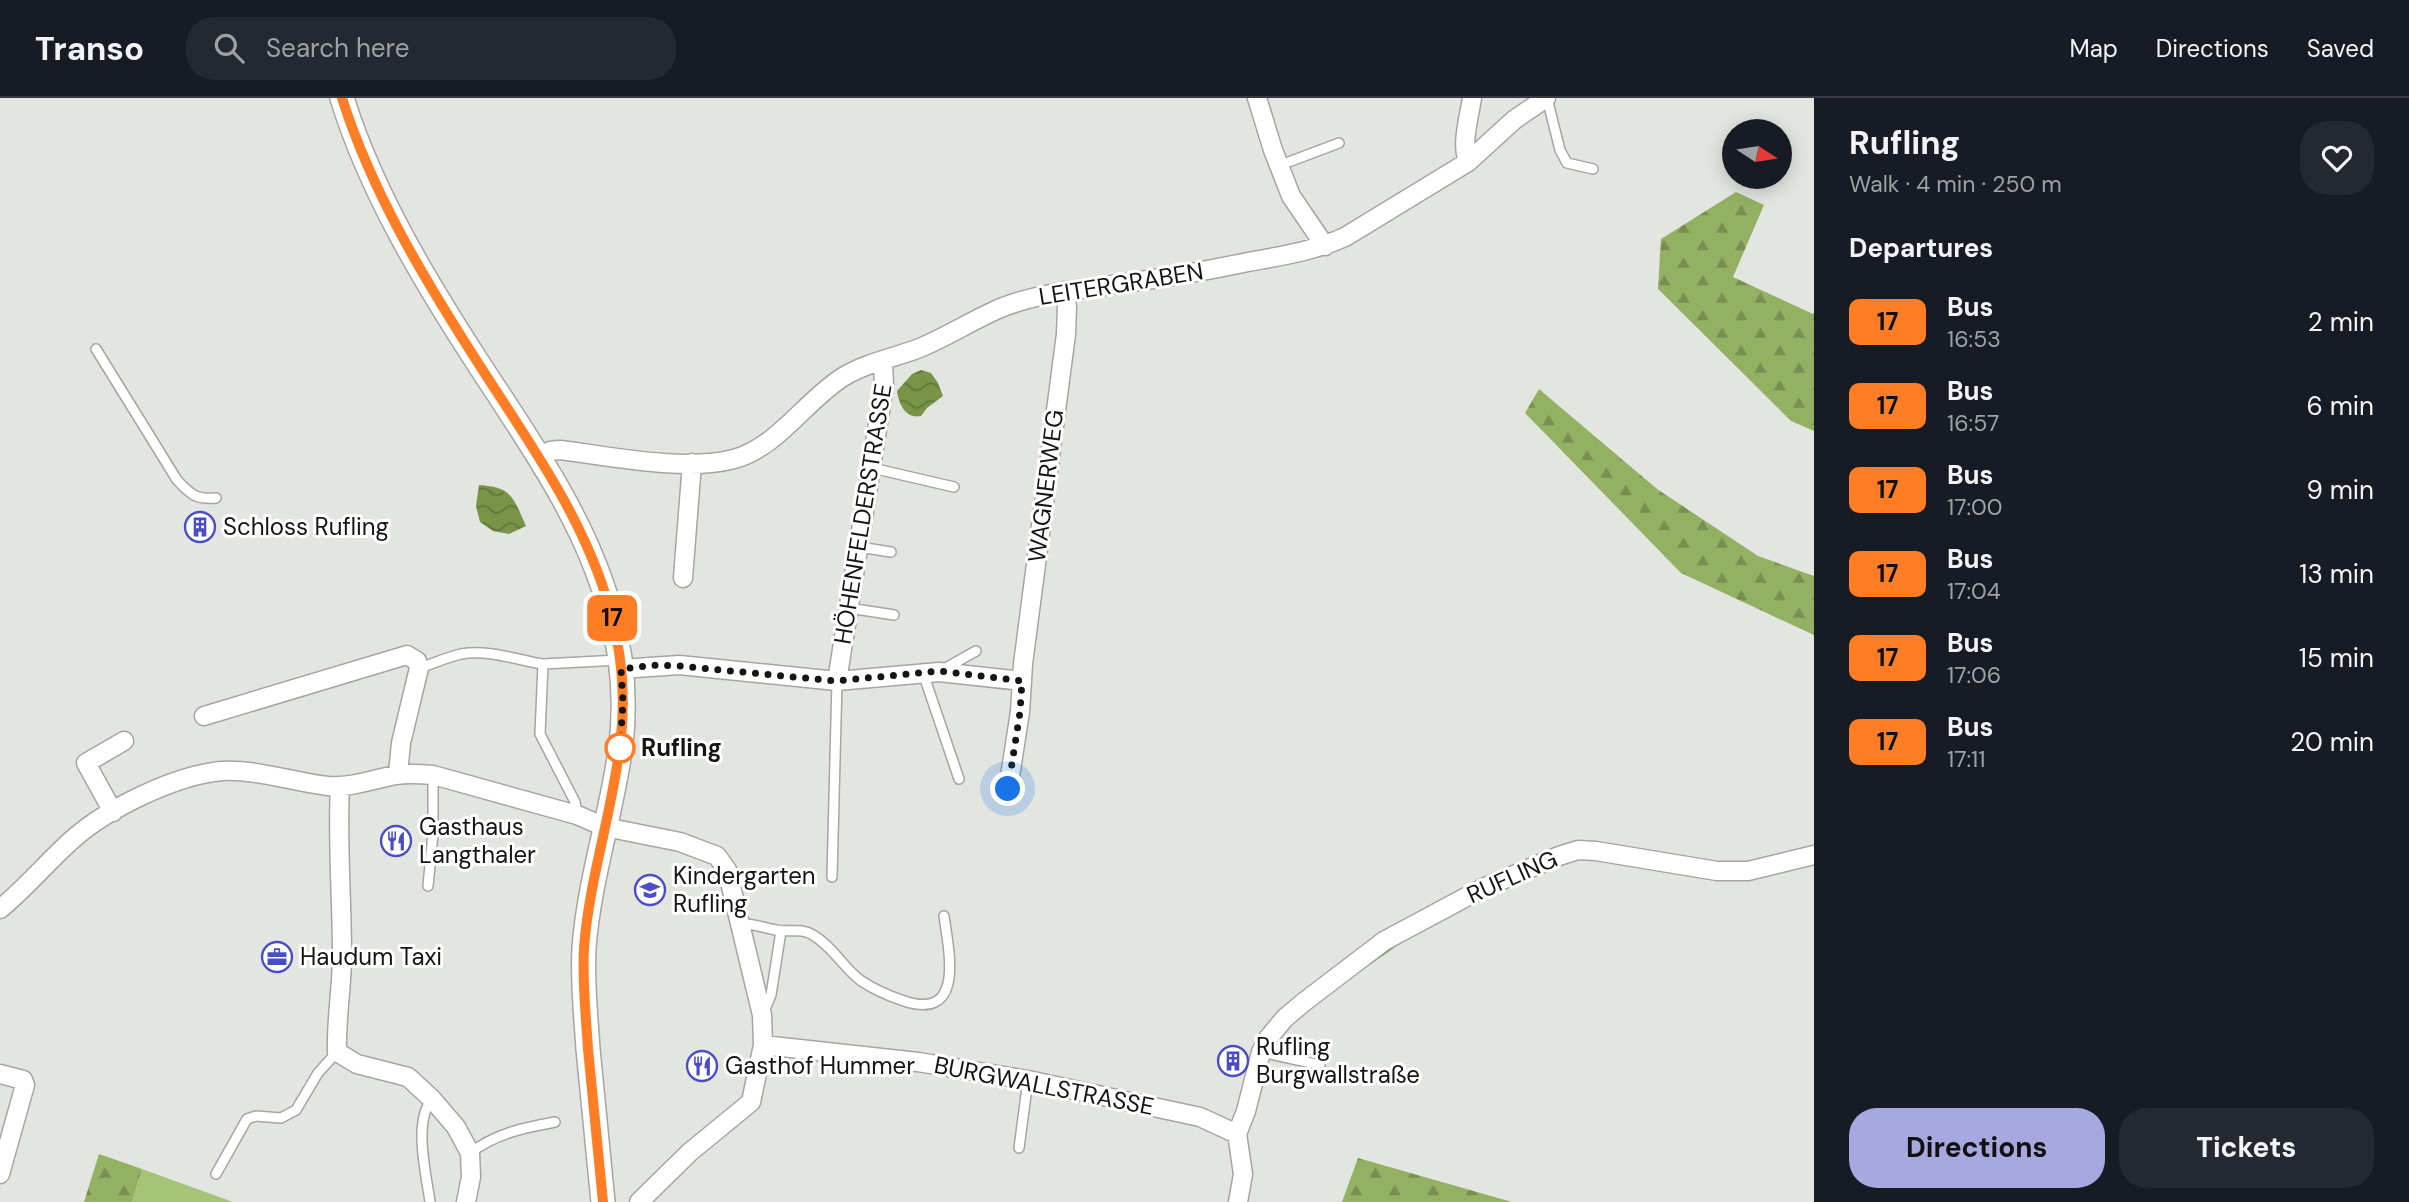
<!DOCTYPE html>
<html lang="en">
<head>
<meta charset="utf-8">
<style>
	body { margin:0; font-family:"DM Sans",sans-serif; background:#242831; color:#f1f3f6; height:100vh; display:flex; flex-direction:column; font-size:26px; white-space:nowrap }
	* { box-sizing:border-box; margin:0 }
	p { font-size:23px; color:#9ea1a6 }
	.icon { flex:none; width:38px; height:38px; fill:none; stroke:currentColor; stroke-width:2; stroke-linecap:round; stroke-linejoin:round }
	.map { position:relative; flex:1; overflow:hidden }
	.panel { display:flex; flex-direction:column; background:#171b24; width:595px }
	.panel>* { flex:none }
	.badge { padding:0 14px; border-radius:10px; font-size:24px; line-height:46px }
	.needle { width:46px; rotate:102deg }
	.tools { position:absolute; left:1722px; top:21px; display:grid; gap:14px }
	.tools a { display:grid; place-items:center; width:70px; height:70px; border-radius:50%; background:#171b24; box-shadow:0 4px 18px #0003; font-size:35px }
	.you { position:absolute; width:35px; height:35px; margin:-18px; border:5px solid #fff; border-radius:50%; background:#1a73e8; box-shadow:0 0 0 10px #1a73e833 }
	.map>.badge { position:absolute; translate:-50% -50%; box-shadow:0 0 0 4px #fff }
	h2 { padding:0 35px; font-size:26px; line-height:63px }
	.round { display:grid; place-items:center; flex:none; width:74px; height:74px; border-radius:28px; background:#242831 }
	.headline { display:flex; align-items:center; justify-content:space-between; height:119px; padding:0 35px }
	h1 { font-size:33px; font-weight:700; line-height:52px }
	.cta { display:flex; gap:14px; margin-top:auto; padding:14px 35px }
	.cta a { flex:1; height:80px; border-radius:28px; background:#a6a8df; color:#111; font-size:28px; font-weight:700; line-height:80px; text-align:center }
	.cta a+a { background:#242831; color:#f1f3f6 }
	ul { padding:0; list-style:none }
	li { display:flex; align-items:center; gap:21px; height:84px; padding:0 35px }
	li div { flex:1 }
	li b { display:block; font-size:26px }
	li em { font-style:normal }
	li .badge { min-width:77px; font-weight:700; text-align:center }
	header { display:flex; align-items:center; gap:42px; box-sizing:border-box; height:98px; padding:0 35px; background:#171b24; border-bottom:2px solid #363941 }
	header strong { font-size:33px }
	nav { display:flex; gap:38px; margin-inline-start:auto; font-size:24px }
	.search { width:490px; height:63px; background:#242831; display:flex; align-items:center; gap:18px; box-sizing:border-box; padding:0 24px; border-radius:28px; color:#9ea1a6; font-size:26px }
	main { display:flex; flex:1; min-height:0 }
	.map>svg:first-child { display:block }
	.grass { fill:#a6c478 }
	.forest { fill:url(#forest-firs) }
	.water { fill:url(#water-waves) }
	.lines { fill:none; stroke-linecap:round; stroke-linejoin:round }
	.stream { stroke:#779447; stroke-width:4.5 }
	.service-casing { stroke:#a5a6a3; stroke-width:12 }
	.minor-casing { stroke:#a5a6a3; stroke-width:21 }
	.tertiary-casing { stroke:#a5a6a3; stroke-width:26 }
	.service { stroke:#fff; stroke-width:9 }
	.minor { stroke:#fff; stroke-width:18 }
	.tertiary { stroke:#fff; stroke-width:23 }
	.line-casing { stroke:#fff; stroke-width:16 }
	.line { stroke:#ff7d24; stroke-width:10 }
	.walk { stroke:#151614; stroke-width:7; stroke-dasharray:0 12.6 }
	.stop-dot { fill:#fff; stroke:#ff7d24; stroke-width:3.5 }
	.labels { text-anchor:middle; stroke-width:6; stroke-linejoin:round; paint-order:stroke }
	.street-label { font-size:24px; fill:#151614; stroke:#fff }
	.poi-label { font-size:24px; fill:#151614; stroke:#fff; text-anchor:start }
	.stop-label { font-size:24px; font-weight:bold; fill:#151614; stroke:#fff; text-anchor:start }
</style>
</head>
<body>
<header>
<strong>Transo</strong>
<div class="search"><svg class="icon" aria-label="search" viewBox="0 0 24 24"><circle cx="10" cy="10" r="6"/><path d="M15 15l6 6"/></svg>Search here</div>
<nav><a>Map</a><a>Directions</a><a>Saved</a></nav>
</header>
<main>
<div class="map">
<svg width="1814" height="1104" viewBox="0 0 1814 1104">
	<defs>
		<pattern id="forest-firs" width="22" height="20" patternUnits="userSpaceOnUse" patternTransform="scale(1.75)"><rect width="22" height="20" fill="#93b163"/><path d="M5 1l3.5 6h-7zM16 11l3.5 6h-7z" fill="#778f50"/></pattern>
		<pattern id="water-waves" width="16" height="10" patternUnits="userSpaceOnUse" patternTransform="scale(1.75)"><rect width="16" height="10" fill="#779447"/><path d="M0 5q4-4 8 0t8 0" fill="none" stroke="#60783a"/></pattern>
	</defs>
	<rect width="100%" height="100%" fill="#e3e5e1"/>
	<path class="grass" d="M142 1071 233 1104H132Z"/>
	<path class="forest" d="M1736 94 1764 107 1733 179 1813 216 1814 214V333L1791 323 1658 191 1661 141Z
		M1539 291 1657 391 1758 458 1814 478V537L1681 475 1525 315Z
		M99 1056 142 1071 132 1104H84Z
		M1358 1060 1512 1104H1342Z"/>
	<path class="water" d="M921 272 931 275 938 285 943 298 927 310 921 318C906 321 899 307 897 293L912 276Z
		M479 387C512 389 513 399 526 428L509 436 493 433 480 424 476 408Z"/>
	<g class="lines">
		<path class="stream" d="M1370 864 1400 843"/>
		<g class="service-casing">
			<path id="service" d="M1547 0 1560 52 1567 65 1593 71
				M1278 68 1339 45
				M96 251 177 382C190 396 196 402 216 400
				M872 370 954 389
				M859 449 891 454
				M849 510 894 517
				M543 566 619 562
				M419 570C433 566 447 559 461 556 488 551 517 562 543 566L540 636 575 704 577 717
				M944 571 976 553
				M923 575 959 681
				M832 779 837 583
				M428 788 433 735V677
				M740 826C754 825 763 830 776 832 789 835 801 829 813 837 832 848 843 869 860 882 873 891 889 898 904 903 965 923 949 854 944 818
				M763 916 771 897 781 833
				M1261 954 1320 967
				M1019 1050 1028 982
				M470 1055C497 1035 523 1030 555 1024
				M216 1076 247 1021 256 1018 281 1020 296 1012 318 975 337 954
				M430 1104C426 1075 413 1024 432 1001"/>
		</g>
		<g class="minor-casing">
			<path id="minor" d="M1257 0 1273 52 1291 98 1325 148
				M1468 64C1461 45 1469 20 1472 0
				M539 360 550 353 560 352C610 358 685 374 734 361 778 349 805 303 843 279 866 265 893 260 917 251 947 239 974 221 1003 209 1045 193 1089 191 1133 184 1171 179 1210 172 1248 164 1281 158 1314 153 1345 139L1468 64 1514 22 1546 0
				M683 480 692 365
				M621 571 679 567 837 583 939 574 1022 583
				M837 583 884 288 883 263
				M204 618 407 557 417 563 419 570 401 645 398 676
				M340 688C337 744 342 800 342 857 342 889 336 921 337 954L357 966 408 979 432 1001 456 1029 470 1055 471 1079 466 1104
				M1008 691 1020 614 1023 566 1066 236 1067 209 1064 193
				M113 714 86 665 124 643
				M0 811C26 790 48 763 73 741 108 710 176 677 222 673 257 671 293 684 328 688 351 690 374 681 396 677 409 675 421 676 433 677L577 717 605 729 680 744 717 758 727 772 762 917 763 947 751 1004 690 1054 639 1104
				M763 947 918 964 1028 982 1200 1019 1237 1036 1246 1013 1261 954 1269 939 1285 920 1304 904 1384 843 1483 790 1559 758 1578 752 1596 753 1717 773H1748L1814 757
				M0 976 23 982 25 987 0 1076
				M1237 1036 1243 1076 1238 1104"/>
		</g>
		<g class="tertiary-casing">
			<path id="tertiary" d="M342 0C371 94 426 185 480 268 530 345 585 421 610 512 622 555 626 602 621 647 612 715 589 782 584 850 582 884 586 918 588 951 593 1002 598 1053 603 1104"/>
		</g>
		<use href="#service" class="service"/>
		<use href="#minor" class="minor"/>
		<use href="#tertiary" class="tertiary"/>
	</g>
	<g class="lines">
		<g class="line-casing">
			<path id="line" d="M342 0C372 95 426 184 480 268 530 346 585 421 610 512 622 555 626 602 620 647 612 715 589 782 584 850 582 884 586 918 588 951 593 1002 598 1053 603 1104"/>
		</g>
		<use href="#line" class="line"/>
		<path class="walk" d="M620 650 623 604 621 571 657 567 679 568 836 583 939 573 1022 583 1020 614 1008 691"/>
	</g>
	<defs>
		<g id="building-ring" transform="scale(1.575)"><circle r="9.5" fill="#fff" stroke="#4a4dc3" stroke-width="1.5"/><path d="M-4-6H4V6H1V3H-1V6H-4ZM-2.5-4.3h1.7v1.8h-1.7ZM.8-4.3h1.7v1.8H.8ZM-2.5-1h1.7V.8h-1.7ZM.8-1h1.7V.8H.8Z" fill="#4a4dc3"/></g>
		<g id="restaurant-ring" transform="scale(1.575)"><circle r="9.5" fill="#fff" stroke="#4a4dc3" stroke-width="1.5"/><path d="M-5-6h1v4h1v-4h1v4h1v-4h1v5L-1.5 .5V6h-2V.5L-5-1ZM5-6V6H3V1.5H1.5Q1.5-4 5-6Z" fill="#4a4dc3"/></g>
		<g id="school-ring" transform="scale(1.575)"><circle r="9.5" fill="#fff" stroke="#4a4dc3" stroke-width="1.5"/><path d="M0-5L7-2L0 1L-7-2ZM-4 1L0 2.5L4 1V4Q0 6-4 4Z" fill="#4a4dc3"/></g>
		<g id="office-ring" transform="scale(1.575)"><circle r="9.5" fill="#fff" stroke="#4a4dc3" stroke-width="1.5"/><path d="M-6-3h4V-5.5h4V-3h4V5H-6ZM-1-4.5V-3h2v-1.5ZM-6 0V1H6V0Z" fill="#4a4dc3"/></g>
	</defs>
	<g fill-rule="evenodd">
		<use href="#building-ring" x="200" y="429"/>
		<use href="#restaurant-ring" x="396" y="743"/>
		<use href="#school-ring" x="650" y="792"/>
		<use href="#office-ring" x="277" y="859"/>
		<use href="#building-ring" x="1233" y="963"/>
		<use href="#restaurant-ring" x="702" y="968"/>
	</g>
	<circle class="stop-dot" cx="620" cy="650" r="14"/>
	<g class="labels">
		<g class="street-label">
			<text transform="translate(1121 186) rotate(-9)" y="8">LEITERGRABEN</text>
			<text transform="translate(1046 388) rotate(-83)" y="8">WAGNERWEG</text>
			<text transform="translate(863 416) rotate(-81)" y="8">HÖHENFELDERSTRASSE</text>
			<text transform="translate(1512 779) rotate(-24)" y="8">RUFLING</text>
			<text transform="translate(1044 988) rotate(11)" y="8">BURGWALLSTRASSE</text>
		</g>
		<g class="poi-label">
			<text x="223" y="437">Schloss Rufling</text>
			<text x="419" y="737">Gasthaus<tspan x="419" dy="28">Langthaler</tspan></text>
			<text x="673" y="786">Kindergarten<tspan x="673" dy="28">Rufling</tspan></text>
			<text x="300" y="867">Haudum Taxi</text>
			<text x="1256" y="957">Rufling<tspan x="1256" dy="28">Burgwallstraße</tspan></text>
			<text x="725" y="976">Gasthof Hummer</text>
		</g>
		<g class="stop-label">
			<text x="641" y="658">Rufling</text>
		</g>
	</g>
</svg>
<div class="tools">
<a><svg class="needle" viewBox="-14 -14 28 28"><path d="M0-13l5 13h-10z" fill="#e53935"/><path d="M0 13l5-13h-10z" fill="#9ea1a6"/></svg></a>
</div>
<div class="you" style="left:1008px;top:691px"></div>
<b class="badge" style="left:612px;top:520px;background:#ff7d24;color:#111">17</b>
</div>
<section class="panel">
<div class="headline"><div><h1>Rufling</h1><p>Walk · 4 min · 250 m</p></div><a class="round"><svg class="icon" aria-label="heart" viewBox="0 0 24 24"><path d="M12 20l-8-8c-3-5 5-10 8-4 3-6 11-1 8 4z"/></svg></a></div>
<h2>Departures</h2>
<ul>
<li><span class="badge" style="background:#ff7d24;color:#111">17</span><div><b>Bus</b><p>16:53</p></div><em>2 min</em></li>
<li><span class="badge" style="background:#ff7d24;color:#111">17</span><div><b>Bus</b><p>16:57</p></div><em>6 min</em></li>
<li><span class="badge" style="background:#ff7d24;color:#111">17</span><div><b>Bus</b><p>17:00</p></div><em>9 min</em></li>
<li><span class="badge" style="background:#ff7d24;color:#111">17</span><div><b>Bus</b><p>17:04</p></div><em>13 min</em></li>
<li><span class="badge" style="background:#ff7d24;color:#111">17</span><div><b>Bus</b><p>17:06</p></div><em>15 min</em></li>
<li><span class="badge" style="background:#ff7d24;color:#111">17</span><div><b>Bus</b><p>17:11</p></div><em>20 min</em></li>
</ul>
<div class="cta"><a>Directions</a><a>Tickets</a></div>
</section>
</main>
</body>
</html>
